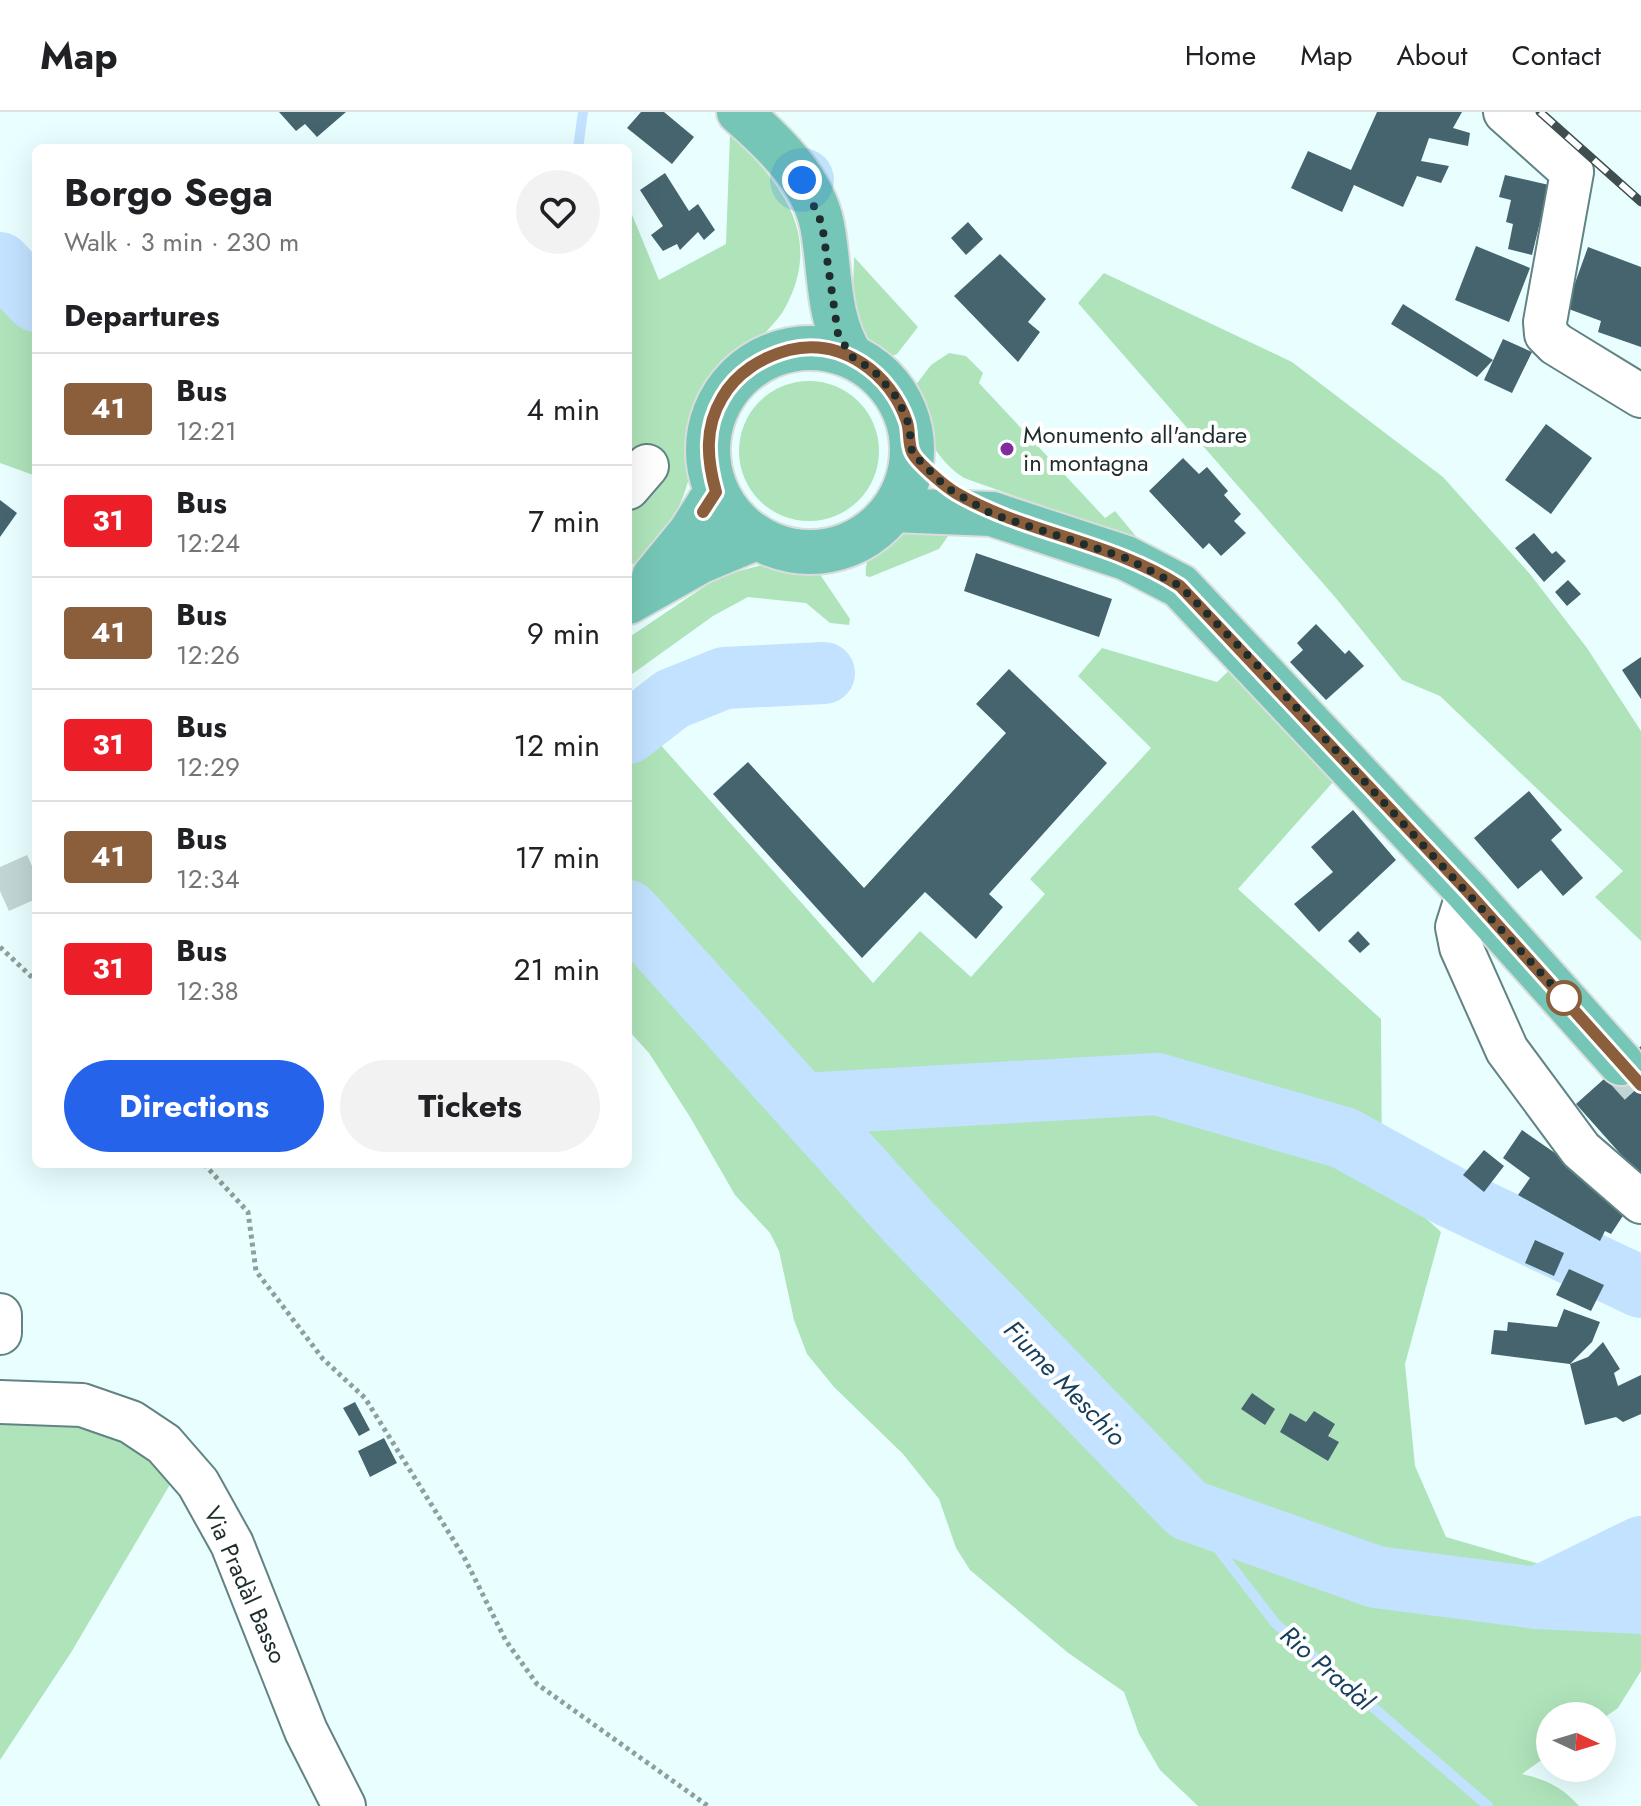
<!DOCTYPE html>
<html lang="en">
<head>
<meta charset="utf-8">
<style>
	body { margin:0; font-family:Jost,sans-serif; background:#f2f2f2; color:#202124; height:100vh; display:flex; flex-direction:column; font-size:30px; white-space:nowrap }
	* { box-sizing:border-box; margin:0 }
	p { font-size:26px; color:#757577 }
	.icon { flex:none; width:44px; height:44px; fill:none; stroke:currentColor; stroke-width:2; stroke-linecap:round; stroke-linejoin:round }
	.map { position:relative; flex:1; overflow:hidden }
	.drawer { position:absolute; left:32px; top:32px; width:600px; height:1024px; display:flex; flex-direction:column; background:#fff; border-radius:12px; box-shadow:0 8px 32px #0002 }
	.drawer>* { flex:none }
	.badge { padding:0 16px; border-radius:6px; font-size:28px; line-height:52px }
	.needle { width:52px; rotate:94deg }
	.controls { position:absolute; left:1536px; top:1590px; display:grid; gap:16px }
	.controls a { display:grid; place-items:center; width:80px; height:80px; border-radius:50%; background:#fff; box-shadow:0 8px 32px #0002; font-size:40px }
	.you { position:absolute; width:40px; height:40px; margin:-20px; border:6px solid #fff; border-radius:50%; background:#1a73e8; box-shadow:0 0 0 12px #1a73e833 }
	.map>.badge { position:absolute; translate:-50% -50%; box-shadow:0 0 0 4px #fff }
	h2 { padding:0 32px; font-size:30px; line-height:72px }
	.round { display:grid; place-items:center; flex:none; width:84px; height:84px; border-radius:42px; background:#f2f2f2 }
	.head { display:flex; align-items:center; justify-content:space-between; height:136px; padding:0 32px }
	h1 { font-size:38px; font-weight:700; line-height:60px }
	.primary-button { display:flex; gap:16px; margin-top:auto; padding:16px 32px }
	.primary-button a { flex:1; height:92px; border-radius:48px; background:#2563eb; color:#fff; font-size:32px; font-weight:700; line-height:92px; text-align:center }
	.primary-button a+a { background:#f2f2f2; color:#202124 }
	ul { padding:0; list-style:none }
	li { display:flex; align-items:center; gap:24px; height:112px; padding:0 32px; border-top:2px solid #e0e0e0 }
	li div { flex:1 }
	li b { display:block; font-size:30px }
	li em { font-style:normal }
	li .badge { min-width:88px; font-weight:700; text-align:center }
	header { display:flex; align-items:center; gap:48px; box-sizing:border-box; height:112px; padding:0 40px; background:#fff; border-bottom:2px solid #e0e0e0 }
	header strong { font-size:38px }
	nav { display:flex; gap:44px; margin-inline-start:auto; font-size:28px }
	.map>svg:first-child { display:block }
	.green { fill:#afe4ba }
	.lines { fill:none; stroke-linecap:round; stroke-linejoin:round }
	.stream { stroke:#c2e2ff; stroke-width:10 }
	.river { stroke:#c2e2ff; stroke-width:62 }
	.building { fill:#46646e }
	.major-tunnel { stroke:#c1d5d5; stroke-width:44; stroke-dasharray:44 22; stroke-linecap:butt }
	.minor-casing { stroke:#628384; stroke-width:46 }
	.major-casing { stroke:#dbdddd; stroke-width:48 }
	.path { stroke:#8d9f9f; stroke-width:5; stroke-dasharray:4 4; stroke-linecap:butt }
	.minor { stroke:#fff; stroke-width:42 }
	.major { stroke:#75c6b6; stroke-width:44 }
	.rail-casing { stroke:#3f4e4e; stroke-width:9 }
	.rail { stroke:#fff; stroke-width:6; stroke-dasharray:18; stroke-linecap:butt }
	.line-casing { stroke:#fff; stroke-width:18 }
	.line { stroke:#8b5e3c; stroke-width:12 }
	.walk { stroke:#1f2d2d; stroke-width:8; stroke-dasharray:0 14.4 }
	.poi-dot { fill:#812e9d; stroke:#fff; stroke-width:3 }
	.stop-dot { fill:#fff; stroke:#8b5e3c; stroke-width:4 }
	.labels { text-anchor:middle; stroke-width:8; stroke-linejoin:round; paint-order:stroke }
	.poi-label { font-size:24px; fill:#1f2d2d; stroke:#fff; text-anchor:start }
	.street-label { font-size:24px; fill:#1f2d2d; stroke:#fff }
	.water-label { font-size:26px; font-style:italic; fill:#163e5d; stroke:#fff }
</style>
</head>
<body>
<header>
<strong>Map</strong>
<nav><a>Home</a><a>Map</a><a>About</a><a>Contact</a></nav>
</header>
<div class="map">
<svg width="1641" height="1694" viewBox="0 0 1641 1694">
	<rect width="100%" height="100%" fill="#e9ffff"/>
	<path class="green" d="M730 22C780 70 825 123 785 196 778 209 764 221 754 233 737 252 716 262 704 285 695 304 695 324 693 344 687 391 666 428 628 456V93L659 168 726 132Z
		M0 129 36 148V364L0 351Z
		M854 145 918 215 897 242 890 245C844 242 854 176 854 145Z
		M1104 161 1292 250 1443 365 1530 462 1587 536 1641 619V829L1595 785 1623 759 1440 584 1402 568 1335 485 1078 191Z
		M949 241 966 244 983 261 979 271 1105 406 1115 399 1139 428 964 366C935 348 915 308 915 274L931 253Z
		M739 339a70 70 0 1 1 140 0a70 70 0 1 1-140 0Z
		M921 417H953L939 437 870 465 866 464C862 434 898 423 921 417Z
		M762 453 819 461 850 507 849 513 830 511 806 491 748 485 713 504 628 565V526L720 464Z
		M1102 536 1217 570 1237 551 1333 670 1238 777 1381 907 1382 1066 1441 1120 1405 1252 1415 1354 1446 1425 1553 1456 1579 1440 1641 1511V1559L1618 1596 1602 1607 1550 1604V1642L1522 1662C1546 1668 1561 1674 1579 1694H1198L1160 1658 1139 1622 1124 1580 1067 1540 970 1458 956 1436 939 1387 903 1342 834 1275 807 1242 794 1208 779 1139 770 1121 735 1083 690 1005 649 941 628 918V601L658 630 873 871 920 819 971 865 1045 782 1030 767 1151 636 1078 564Z
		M20 1295 185 1347 72 1539 0 1648V1297Z"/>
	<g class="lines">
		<path class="stream" d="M578 36 583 0
			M1188 1398 1276 1512 1488 1694"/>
		<path class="river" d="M0 151 36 189
			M628 621 672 587 724 566 824 561
			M628 799 912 1114 1188 1398 1376 1465 1537 1486 1641 1491
			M802 992 1157 972 1344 1026 1451 1085 1641 1175
			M1545 1482 1641 1435"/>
	</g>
	<path class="building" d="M279 0H346L317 25 305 12 296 19Z
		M641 0H664L694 25 672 52 627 16Z
		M1377 0H1462L1453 16 1470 21 1468 34 1429 26 1421 49 1449 54 1441 71 1417 64 1403 95 1354 73 1342 100 1291 76 1308 39 1351 58Z
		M665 61 689 99 698 92 715 118 704 128 698 120 680 138 677 132 663 139 651 123 663 114 640 78Z
		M1505 63 1549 73 1532 143 1508 137 1513 112 1506 110 1511 88 1499 85Z
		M968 110 983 127 966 143 951 126Z
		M1476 134 1530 156 1509 210 1455 188Z
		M1588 135 1641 155V235L1598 220 1601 209 1566 196Z
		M1000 142 1046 187 1028 210 1040 220 1018 250 954 184Z
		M1403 192 1493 248 1477 265 1391 212Z
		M1503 227 1532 240 1512 281 1484 268Z
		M1546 312 1592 346 1551 402 1505 368Z
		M1183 346 1199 362 1207 355 1228 379 1224 383 1241 402 1234 409 1246 421 1221 444 1209 431 1203 437 1149 379Z
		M0 388 17 401 0 425Z
		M1534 421 1552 442 1556 439 1566 449 1544 470 1515 436Z
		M976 441 1112 487 1099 525 964 479Z
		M1568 468 1581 482 1567 494 1555 480Z
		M1316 512 1345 542 1349 538 1364 554 1326 588 1290 550 1303 538 1297 531Z
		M1641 545V587L1622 558Z
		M1009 557 1107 651 989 782 1003 795 976 827 925 780 862 846 713 682 748 650 864 776 1006 621 976 592Z
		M1529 679 1562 718 1551 728 1583 766 1563 784 1541 758 1518 777 1474 726Z
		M1353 698 1396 748 1319 820 1294 792 1333 760 1311 735Z
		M1358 819 1370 832 1360 841 1348 829Z
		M1641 934V1065L1576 992Z
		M1522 1018 1630 1093 1611 1122 1605 1119 1600 1129 1518 1083 1530 1066 1503 1046Z
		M1484 1038 1504 1054 1484 1080 1463 1063Z
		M1535 1128 1564 1141 1554 1164 1525 1151Z
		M1569 1157 1604 1173 1591 1199 1556 1183Z
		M1564 1197 1600 1210 1592 1230 1570 1252 1491 1242 1494 1218 1507 1219 1508 1210 1557 1215Z
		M1603 1230 1620 1257 1614 1261 1618 1274 1641 1263V1302L1623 1310 1616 1305 1585 1313 1570 1252 1588 1245Z
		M1252 1281 1275 1297 1265 1313 1241 1297Z
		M355 1290 370 1318 359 1324 343 1296Z
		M1314 1299 1335 1312 1328 1324 1339 1330 1328 1349 1280 1320 1290 1301 1306 1310Z
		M384 1326 397 1351 370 1365 358 1339Z"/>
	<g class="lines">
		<path class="major-tunnel" d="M0 779 36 763
			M1621 951 1641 973"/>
		<g class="minor-casing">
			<path id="minor" d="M1505 0 1572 60 1545 210 1546 222 1556 232 1641 284
				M628 376 647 354
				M1468 780 1457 815 1461 835 1507 938 1581 1038 1641 1090
				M0 1203V1221
				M0 1290 82 1293 131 1310 164 1332 198 1371 232 1432 306 1619 344 1694"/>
		</g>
		<g class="major-casing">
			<path id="major" d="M739 0C772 29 813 67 822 113 831 159 826 203 851 244
				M708 338a102 102 0 1 1 204 0a102 102 0 1 1-204 0Z
				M893 398 992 402 1126 446 1180 474 1468 780 1621 951
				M654 465 690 421 716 380
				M628 490 699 450 756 426"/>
		</g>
		<path class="path" d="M0 835 36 869
			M204 1052 248 1100 256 1159 323 1247 365 1286 464 1445 506 1529 537 1572 708 1694"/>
		<use href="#minor" class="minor"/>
		<use href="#major" class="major"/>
		<g class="rail-casing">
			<path id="rail" d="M1540 0 1641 90"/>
		</g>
		<use href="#rail" class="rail"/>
	</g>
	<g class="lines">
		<g class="line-casing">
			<path id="line" d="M703 400 716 380C707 348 704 316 722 286 736 261 762 245 789 238 842 225 891 262 907 310 910 319 908 332 912 340 916 350 946 375 956 381 1026 422 1111 429 1180 474L1468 780 1641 973"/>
		</g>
		<use href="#line" class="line"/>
		<path class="walk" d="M802 68 822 112 838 222 851 244 874 259 898 287 909 313 912 341 947 376 992 402 1126 446 1180 474 1258 554 1564 886"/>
	</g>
	<circle class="poi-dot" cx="1007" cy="337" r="8"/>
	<circle class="stop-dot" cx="1564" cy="886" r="16"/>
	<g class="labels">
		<g class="poi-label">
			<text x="1023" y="331">Monumento all'andare<tspan x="1023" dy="28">in montagna</tspan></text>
		</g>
		<g class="street-label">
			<text transform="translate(245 1473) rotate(66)" y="8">Via Pradàl Basso</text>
		</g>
		<g class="water-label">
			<text transform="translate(1065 1271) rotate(46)" y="9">Fiume Meschio</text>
			<text transform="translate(1327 1556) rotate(41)" y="9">Rio Pradàl</text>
		</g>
	</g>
</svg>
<div class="controls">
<a><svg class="needle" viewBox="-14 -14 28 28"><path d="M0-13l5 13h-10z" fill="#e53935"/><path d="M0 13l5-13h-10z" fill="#757577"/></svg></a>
</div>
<div class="you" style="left:802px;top:68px"></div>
<section class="drawer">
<div class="head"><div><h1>Borgo Sega</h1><p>Walk · 3 min · 230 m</p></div><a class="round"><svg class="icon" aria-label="heart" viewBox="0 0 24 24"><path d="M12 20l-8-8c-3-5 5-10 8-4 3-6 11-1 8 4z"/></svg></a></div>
<h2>Departures</h2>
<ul>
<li><span class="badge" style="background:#8b5e3c;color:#fff">41</span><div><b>Bus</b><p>12:21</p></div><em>4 min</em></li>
<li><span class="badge" style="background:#ec1f29;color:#fff">31</span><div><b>Bus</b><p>12:24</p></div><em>7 min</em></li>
<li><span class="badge" style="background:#8b5e3c;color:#fff">41</span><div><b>Bus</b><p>12:26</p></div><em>9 min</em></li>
<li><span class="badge" style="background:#ec1f29;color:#fff">31</span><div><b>Bus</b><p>12:29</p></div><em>12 min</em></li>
<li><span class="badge" style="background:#8b5e3c;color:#fff">41</span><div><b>Bus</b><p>12:34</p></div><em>17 min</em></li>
<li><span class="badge" style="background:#ec1f29;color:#fff">31</span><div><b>Bus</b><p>12:38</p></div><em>21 min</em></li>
</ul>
<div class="primary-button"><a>Directions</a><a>Tickets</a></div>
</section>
</div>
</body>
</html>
